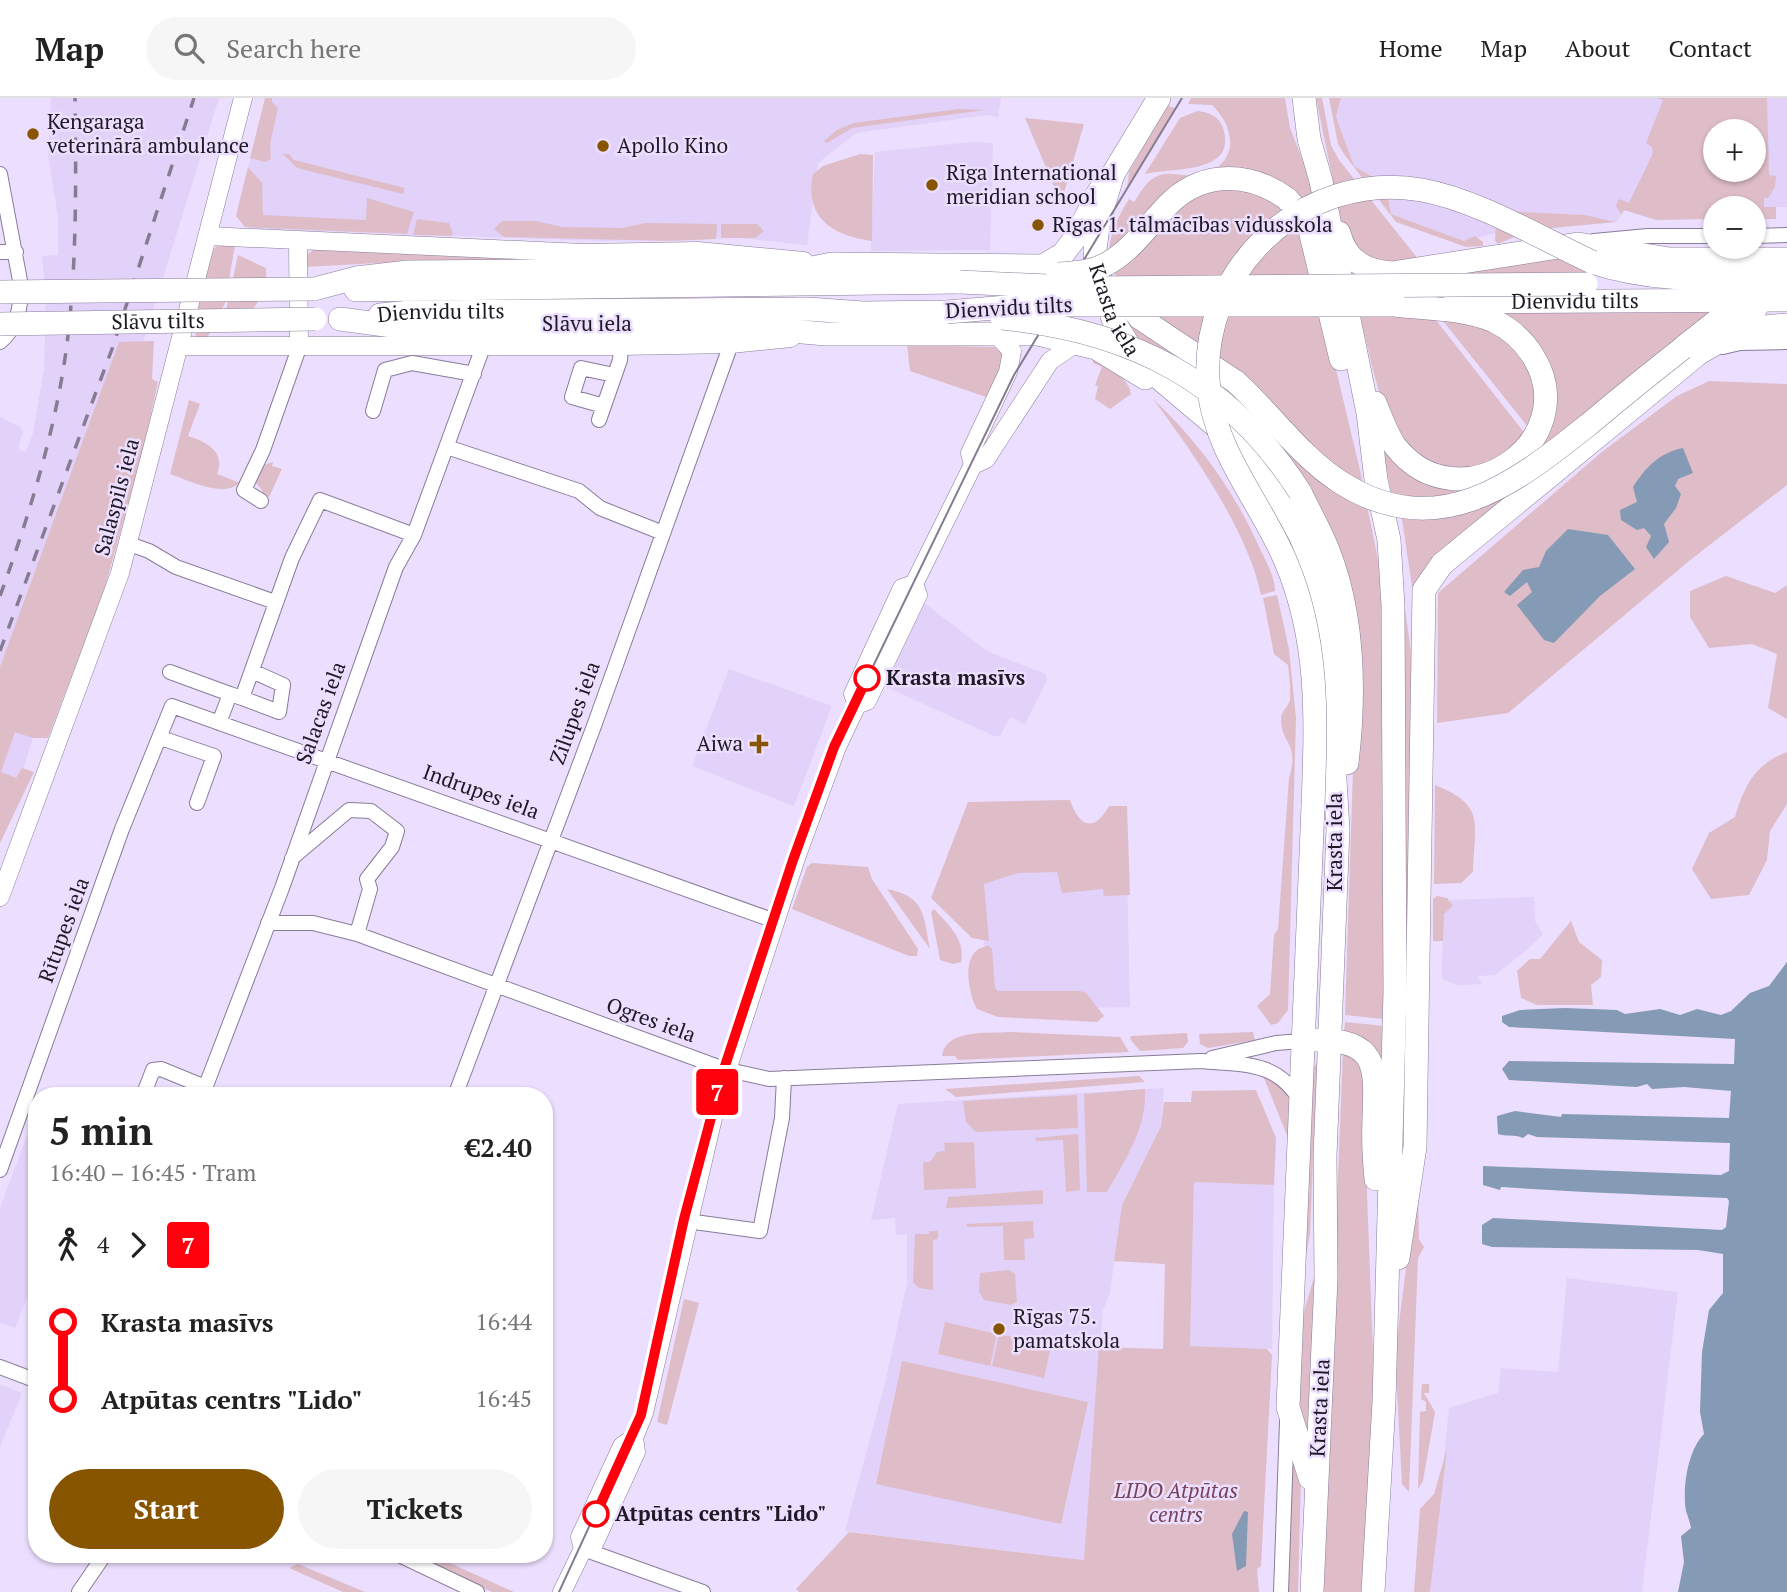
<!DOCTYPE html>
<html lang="en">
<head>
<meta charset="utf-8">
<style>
	body { margin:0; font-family:"PT Serif",serif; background:#f6f6f6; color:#222; height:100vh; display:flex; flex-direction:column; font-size:26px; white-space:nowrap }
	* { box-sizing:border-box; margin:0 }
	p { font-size:23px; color:#767676 }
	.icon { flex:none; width:38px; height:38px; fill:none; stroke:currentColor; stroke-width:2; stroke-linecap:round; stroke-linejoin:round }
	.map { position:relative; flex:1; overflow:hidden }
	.side { position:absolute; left:28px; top:989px; width:525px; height:476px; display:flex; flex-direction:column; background:#fff; border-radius:28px; box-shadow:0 2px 5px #0004 }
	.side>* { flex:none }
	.badge { padding:0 14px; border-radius:5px; font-size:24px; line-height:46px }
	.controls { position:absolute; left:1703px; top:21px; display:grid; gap:14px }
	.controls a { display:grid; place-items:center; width:63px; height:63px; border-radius:50%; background:#fff; box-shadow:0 2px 5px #0004; font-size:35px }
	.map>.badge { position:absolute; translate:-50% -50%; box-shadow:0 0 0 4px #fff }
	.legs { display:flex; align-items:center; gap:10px; height:77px; padding:0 21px; font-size:23px }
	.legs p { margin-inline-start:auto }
	.overview { display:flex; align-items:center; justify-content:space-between; height:119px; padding:0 21px }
	h1 { font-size:38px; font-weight:800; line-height:52px }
	.button { display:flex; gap:14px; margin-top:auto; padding:14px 21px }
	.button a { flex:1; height:80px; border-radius:42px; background:#875400; color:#fff; font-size:28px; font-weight:800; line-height:80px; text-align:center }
	.button a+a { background:#f6f6f6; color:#222 }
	ul { padding:0 21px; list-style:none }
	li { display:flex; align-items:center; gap:24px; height:77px; font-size:26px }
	li i { display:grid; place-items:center; width:10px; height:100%; margin:0 9px; background:currentColor }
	li i::after { content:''; width:18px; height:18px; margin:-9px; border:5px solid; border-radius:50%; background:#fff }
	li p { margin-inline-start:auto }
	li:first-child i { background:linear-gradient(#0000 50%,currentColor 0) }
	li:last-child i { background:linear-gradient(currentColor 50%,#0000 0) }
	header { display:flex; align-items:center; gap:42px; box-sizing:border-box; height:98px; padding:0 35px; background:#fff; border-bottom:2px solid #e0e0e0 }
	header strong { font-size:33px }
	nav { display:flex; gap:38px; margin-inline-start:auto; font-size:24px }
	.search { width:490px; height:63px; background:#f6f6f6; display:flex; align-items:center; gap:18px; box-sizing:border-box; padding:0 24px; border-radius:38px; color:#767676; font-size:26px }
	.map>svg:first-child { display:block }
	.built { fill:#e2d1f8; fill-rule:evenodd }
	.green { fill:#debdc8; fill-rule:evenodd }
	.water { fill:#859ab5 }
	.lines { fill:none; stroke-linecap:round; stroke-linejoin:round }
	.minor-casing { stroke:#897c99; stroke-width:16 }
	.tertiary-casing { stroke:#897c99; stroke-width:19 }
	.trunk-casing { stroke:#897c99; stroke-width:24 }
	.minor { stroke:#fff; stroke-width:14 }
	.tertiary { stroke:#fff; stroke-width:18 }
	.trunk { stroke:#fff; stroke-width:23 }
	.tram { stroke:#867c92; stroke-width:2 }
	.rail { stroke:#867c92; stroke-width:3.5; stroke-dasharray:12 12; stroke-linecap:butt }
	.trunk-bridge-casing { stroke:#897c99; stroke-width:24; stroke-linecap:butt }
	.trunk-bridge { stroke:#fff; stroke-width:23 }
	.line-1-casing { stroke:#fff; stroke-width:16 }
	.line-1 { stroke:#ff000c; stroke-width:10 }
	.poi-dot { fill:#875400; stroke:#ecdefe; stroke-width:2.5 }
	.stop-1-dot { fill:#fff; stroke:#ff000c; stroke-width:3.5 }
	.labels { text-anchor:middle; stroke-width:5; stroke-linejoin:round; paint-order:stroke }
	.poi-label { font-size:21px; fill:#1e1924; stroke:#ecdefe; text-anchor:start }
	.street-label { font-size:21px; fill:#1e1924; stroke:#ecdefe }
	.stop-label { font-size:21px; font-weight:bold; fill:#1e1924; stroke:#ecdefe; text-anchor:start }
	.park-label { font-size:21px; font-style:italic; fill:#774358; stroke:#ecdefe }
</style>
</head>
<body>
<header>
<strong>Map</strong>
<div class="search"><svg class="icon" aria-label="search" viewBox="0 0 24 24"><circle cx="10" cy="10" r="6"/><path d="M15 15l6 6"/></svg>Search here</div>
<nav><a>Home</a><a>Map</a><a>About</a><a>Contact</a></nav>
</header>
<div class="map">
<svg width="1787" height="1494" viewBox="0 0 1787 1494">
	<rect width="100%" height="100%" fill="#ecdefe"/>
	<path class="built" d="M51 0H219L21 635 33 640 18 687 0 680V319L21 329 23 334 18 351 26 354 33 335 44 271 46 197 42 158 58 157V119L48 56Z
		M266 0H1001L998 19 987 17 856 35 818 65 807 147 740 140 601 143 253 131 245 128 237 112Z
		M1341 0H1787V109H1628L1616 124 1585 117 1506 113 1496 122V135L1464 143 1391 116 1386 87 1354 68 1336 19ZM1715 33H1754V72H1715Z
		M971 44 993 45 990 152 871 153 875 54Z
		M919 501 987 553 1045 576 1047 582 1025 626 1010 619 1000 638H994L880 586Z
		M729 571 832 608 794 708 692 668Z
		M967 709 1067 736 1126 731 1130 909 1017 911 985 891 983 822Z
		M1534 799 1535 823 1543 836 1529 850 1495 877 1478 878 1482 886 1458 887 1442 881 1443 816 1453 809 1449 802Z
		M1164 990 1161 1028 1122 1107 1110 1195 1103 1212 1084 1462 845 1433 885 1285 907 1185V1136L896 1137 895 1120 871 1122 898 1006Z
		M37 1004V1175L15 1230 0 1224V1110L31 1027 28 1025Z
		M1194 1084 1274 1087 1272 1251 1190 1249Z
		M1567 1180 1678 1194 1642 1494H1430L1449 1310 1498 1295 1501 1270 1558 1274Z
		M0 1286 22 1295 0 1349Z"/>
	<path class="green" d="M265 0H272V4L278 10 270 46 271 61 265 64 250 60Z
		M1191 0H1285L1290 30 1310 81 1326 155 1300 130 1312 171 1360 372 1383 487V921L1345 917 1357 548 1289 401 1144 258 1112 197 1150 220C1109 176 1094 157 1129 101L1134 104C1142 93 1146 82 1160 77 1174 73 1189 81 1204 76 1240 64 1235 29 1212 7L1188 6Z
		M1316 0H1322L1331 47 1339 62 1419 162 1376 167 1344 137Z
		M1329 0H1341L1336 19 1354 68 1386 87 1391 116 1464 143 1475 138 1483 144V148L1466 149 1396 124 1344 56 1338 46Z
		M1657 0H1767L1769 77 1776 78 1775 89 1768 100H1764V109H1776V121H1754V110H1715V121L1656 122 1624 112 1621 116 1616 108 1619 101 1629 105 1653 55 1652 49 1646 45 1663 2ZM1715 33H1754V72H1715Z
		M1167 7 1176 11 1127 91 1129 74Z
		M958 11 984 12 852 30 827 45 824 43 837 32 854 25Z
		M1197 13C1209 14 1219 18 1223 30 1238 77 1171 69 1145 76L1180 20Z
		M1025 20 1084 26 1061 105Z
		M283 56H289L294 62 405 90 403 96 297 70Z
		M860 56 873 57 872 143C832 138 804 119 813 76L823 68Z
		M248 69 262 85 263 117 366 122 367 100 414 114 407 136 245 129 236 118Z
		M1506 113 1585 117 1616 124 1531 132 1498 146 1495 143 1496 122Z
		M417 121 449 125 453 135 451 138 413 137Z
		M502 123H535L563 129 622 130 646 125 717 126 716 141 668 143 504 139 494 131Z
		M721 126H757L764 133 755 140H721Z
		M218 147H235L225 205 205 244 195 243 199 205 214 151Z
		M314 151 647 161 436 162 303 169V160Z
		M1557 154 1594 157 1586 178V211L1719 210 1556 364 1443 223 1429 174Z
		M238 157 266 170C267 186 263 200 251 213L225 217Z
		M1342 158C1364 182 1391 178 1422 178L1428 212 1551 369 1434 463 1424 479 1415 509 1402 421 1391 394 1380 336C1406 375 1452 404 1499 380L1493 367C1394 408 1378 289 1362 226 1355 203 1348 181 1342 158Z
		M154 243 152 281 158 284 144 348 104 493 48 640H33L15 634 1 674 16 680 22 670 34 674 0 745V569L119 244Z
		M907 247 995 249 1004 258V263L986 299 910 273Z
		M1092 260C1106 264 1130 282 1131 296L1110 311 1095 301 1098 288 1095 287 1102 269 1093 265Z
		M1709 283 1787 286V387L1689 463 1508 615 1437 625 1438 495 1603 353 1677 298Z
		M1153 301C1200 345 1235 394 1261 453 1267 465 1275 480 1275 493L1261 497C1248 433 1192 353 1153 301Z
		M189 302 200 306 188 338C207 344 226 354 217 376L240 385C221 400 191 383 170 376Z
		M273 364 272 368 282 371 269 399 264 396 262 400V392L255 384 261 368Z
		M1726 478 1775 495 1787 487V621L1768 610 1777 556 1752 546 1709 550 1690 519V493Z
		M1277 497 1289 551 1296 620 1288 912 1278 925 1271 927 1257 908 1270 896 1274 837 1278 831 1289 680C1300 645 1281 646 1281 621 1281 612 1289 609 1290 601 1291 590 1289 578 1288 567L1274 556 1263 500Z
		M1404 503 1412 561 1411 924H1404Z
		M1787 654V706L1770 733 1767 762 1749 797 1711 801 1692 771 1709 735 1735 719C1745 687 1754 667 1787 654Z
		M1435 687C1487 708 1474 725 1473 774L1461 785 1434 786Z
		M1070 702C1079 729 1094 735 1109 708H1127L1130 797 1104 798 1103 791 1062 795 1057 774 1018 775 984 786 989 843 972 840 931 800 968 704Z
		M812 765 868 769 872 781 918 851 917 858H909L792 811 807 769Z
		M887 791C926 799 923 817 930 851Z
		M1437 798 1447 800 1453 808 1444 816 1443 843H1433V801Z
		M934 811C948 826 966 842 961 864L953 866 940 862 931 814Z
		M1571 823 1579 844 1602 862 1601 879 1591 887 1593 907H1537L1521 900 1517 873 1530 861H1540Z
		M989 848 992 851 995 890 998 893H1080L1086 895 1104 918 1097 924 998 919 977 911C967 893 960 850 989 848Z
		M1345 924 1384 928 1383 962 1344 934Z
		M1010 934 1120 939 1129 954 958 962 955 958H942C946 930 989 936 1010 934Z
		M1253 934 1255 942 1208 950 1200 946 1199 936Z
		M1187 935 1188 944 1183 950 1140 953 1130 941 1131 938Z
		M1343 951 1360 961 1369 992 1367 1095 1374 1282 1363 1494H1322Z
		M1317 964 1310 1136 1300 1189 1309 979Z
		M1262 975C1309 988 1289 1055 1286 1091L1288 1040Z
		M1139 978 1145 984 956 999 945 991Z
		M1145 991C1147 1030 1126 1060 1107 1094H1087L1084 996Z
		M1256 992 1276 1040 1274 1087 1194 1084 1190 1248 1267 1251 1272 1257 1261 1468 1257 1471 1259 1494H799L796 1491 849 1434 1084 1462 1099 1249 1163 1251 1165 1166 1114 1163 1122 1107 1161 1028 1164 1004H1191L1192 993Z
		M1077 997 1078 1030 976 1034 966 1024 963 1003Z
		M1078 1036 1080 1092 1066 1094 1063 1042 1036 1043 1035 1040Z
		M974 1044 976 1090 924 1092 923 1065 931 1063 937 1054 945 1053 944 1045Z
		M1043 1092V1106L946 1110 948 1099Z
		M1416 1093H1418L1419 1141 1424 1149 1418 1160 1409 1394 1402 1386 1395 1256Z
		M1033 1123 1034 1140 1024 1141 1025 1162H1004L1003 1128 968 1129 966 1126Z
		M929 1133H938V1141L933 1142V1192L919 1190 913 1184 915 1136H929Z
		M1009 1172 1015 1176 1017 1204 1011 1207 984 1202 979 1193 980 1175Z
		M1314 1179 1315 1180 1309 1352 1298 1329V1234Z
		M684 1201 699 1205 667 1327 657 1324Z
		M945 1224 997 1236 990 1268 938 1256Z
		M999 1236 1051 1248 1044 1280 992 1268Z
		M902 1263 1088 1304 1061 1426 876 1386Z
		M1422 1286H1429V1295H1424L1435 1314 1423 1383 1418 1391 1420 1314 1426 1313V1304L1421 1301Z
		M1293 1351 1301 1379 1298 1494H1287Z
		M1447 1351 1430 1494H1414L1420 1411 1434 1396Z
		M410 1456H430L514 1494H492Z
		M298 1466 365 1494H343L289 1470Z"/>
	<path class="water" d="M1683 350 1693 375 1678 381 1675 388 1681 396 1676 410 1664 426 1669 444 1654 461 1646 449 1651 438 1644 430 1637 432 1621 422 1620 412 1637 404 1633 389C1646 369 1659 355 1683 350Z
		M1568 431 1608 437 1635 471 1600 498 1554 545 1544 542 1517 507 1532 494 1527 484 1510 498 1504 494 1523 472 1539 469 1546 453Z
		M1787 864V1494H1678L1684 1464 1681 1438 1691 1430C1690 1424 1688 1419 1686 1413 1682 1390 1688 1352 1704 1336L1700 1314 1702 1254 1709 1212 1723 1195V1156L1698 1152 1492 1149 1482 1146V1127L1493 1120 1722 1132 1726 1129 1729 1103 1727 1100C1650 1097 1580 1094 1501 1089L1500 1092 1483 1087V1068L1721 1077 1729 1073 1730 1045 1537 1039 1528 1036 1523 1040C1514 1036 1506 1039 1498 1036L1497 1018 1515 1013 1561 1019 1562 1016 1729 1020 1731 993 1684 989 1652 991 1647 986 1637 989 1509 982 1502 971 1509 963 1734 966 1735 941 1509 929 1502 924V918L1520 912 1565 910 1617 912 1625 916 1660 911 1680 917 1697 911 1721 917 1731 913 1750 895 1769 888Z
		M1244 1413 1248 1414 1246 1468 1237 1473 1232 1436Z"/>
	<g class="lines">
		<g class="minor-casing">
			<path id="minor" d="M0 76 21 188C21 210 17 230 0 244
				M1754 138 1787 137
				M1594 143 1648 138H1715
				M0 154H16
				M1723 249 1740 245 1787 244
				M604 308 572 299 581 270 614 277
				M373 313 385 272 412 265 474 276
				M599 322 620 262 621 248
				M447 349 579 393 600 410 663 435
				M261 403 244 392 263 352 299 250
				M129 446 149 453 176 469 275 504
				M170 574 230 596
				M242 600 279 614 283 587 252 573
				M219 625 230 596 242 600 292 460 320 402 414 437
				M161 640 214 658 197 705
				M292 760 349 712 371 713 397 733 392 749 367 781 370 791 357 836
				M268 825H313L357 836 724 971 769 981 1201 963C1242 967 1276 962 1300 1002
				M1212 960 1276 945 1302 943
				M143 998 153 972 161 971 205 989
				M202 998 282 790 396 469 414 437 483 249
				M455 998 594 628 731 246
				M0 1072 122 731 172 608 775 823
				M687 1123 760 1133 782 1020 784 980
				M0 1269 37 1283
				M583 1451 703 1494
				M397 1456 477 1494
				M79 1494 105 1456
				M1281 1494 1287 1324"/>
		</g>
		<g class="tertiary-casing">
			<path id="tertiary" d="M208 138 583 155 698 153 804 163
				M298 144 299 250
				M179 248H621L731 246 791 240
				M973 367 986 361 1050 263 1078 244
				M857 607 867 603 918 497 914 486
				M0 799 120 475 243 0
				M583 1451 580 1439 622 1348 634 1340 644 1315 717 1003 796 760 837 649 857 607 853 596 902 490 914 486 969 375 973 367 970 355 1008 274 1012 253 996 236
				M562 1494 583 1451 594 1446 636 1354 634 1340"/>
		</g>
		<g class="trunk-casing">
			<g id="trunk">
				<path d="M1304 0 1309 41 1321 83 1368 315 1376 382 1389 442 1393 508 1395 893 1384 1304 1373 1494"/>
				<path id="s1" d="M1113 76 1099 122 1095 151 1096 168 1114 224 1133 254 1152 274 1230 340 1281 403 1301 439 1316 479 1331 544 1333 649 1338 731 1325 1058 1326 1181 1312 1494"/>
				<path d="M1287 101 1308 124 1341 261"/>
				<path d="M1339 135C1346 163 1365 173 1392 175L1578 146 1669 161H1787"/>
				<path d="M1592 164C1655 185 1721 181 1787 181"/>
				<path d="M314 191 356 180 408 174 807 171 832 166 1043 168 1063 156 1076 139 1098 95 1113 76 1159 0"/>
				<path d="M356 192 960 184"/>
				<path d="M1119 195 1140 220 1236 284"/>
				<path id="s2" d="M1454 204 1787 202"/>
				<path id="s3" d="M380 217 411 214 808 211 863 215 947 214"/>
				<path d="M340 221 415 231 757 230 826 236H1038L1096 250 1145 280"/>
				<path d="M1685 248 1718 222 1756 210"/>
				<path d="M1375 305C1381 319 1386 335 1395 348 1459 430 1586 343 1533 258 1523 242 1511 231 1494 223 1464 210 1427 211 1395 207"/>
				<path d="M1300 394C1309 413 1320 432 1328 452 1354 518 1355 596 1347 665"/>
				<path d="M1316 942C1378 942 1376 968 1374 1021 1373 1041 1374 1061 1376 1081"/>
				<path d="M1398 1160 1415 1049 1424 492 1442 466 1699 255 1741 231 1787 227"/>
				<path d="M1310 1380 1288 1309 1313 708"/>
			</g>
		</g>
		<use href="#minor" class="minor"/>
		<use href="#tertiary" class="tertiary"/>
		<use href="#trunk" class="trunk"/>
		<path class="tram" d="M559 1494 641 1316 684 1121 723 974 793 762 834 649 1014 277 1182 0"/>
		<path class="rail" d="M0 498C29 418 56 331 67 246 77 165 76 81 75 0
			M0 553 112 251 194 0"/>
		<g class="trunk-bridge-casing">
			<g id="trunk-bridge">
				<path d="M1058 176C1077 175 1094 174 1110 164 1135 149 1151 123 1172 103 1206 72 1251 75 1286 100"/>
				<path d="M960 184 1091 190 1586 186"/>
				<path d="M0 194 314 191"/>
				<path d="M947 214 1030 207H1395"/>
				<path d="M1002 220C1132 233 1228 282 1300 394"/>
				<path id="s4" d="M0 226 315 221"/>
				<path d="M1236 284C1271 316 1300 358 1340 384 1437 446 1513 387 1588 327 1619 301 1651 275 1683 250"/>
				<path d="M1313 708C1316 624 1320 544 1286 464 1262 406 1216 356 1209 292 1195 173 1304 71 1422 92 1480 103 1538 139 1592 164"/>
			</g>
		</g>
		<use href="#trunk-bridge" class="trunk-bridge"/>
	</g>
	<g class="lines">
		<g class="line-1-casing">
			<path id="line-1" d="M596 1416 641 1317 684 1121 724 971 793 762 834 649 867 580"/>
		</g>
		<use href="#line-1" class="line-1"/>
	</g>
	<g class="poi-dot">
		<circle cx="33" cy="36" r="7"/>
		<circle cx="603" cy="48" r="7"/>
		<circle cx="932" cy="87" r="7"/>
		<circle cx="1038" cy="127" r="7"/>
		<path d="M755.5 635.5h7v7h7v7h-7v7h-7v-7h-7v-7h7z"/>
		<circle cx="999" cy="1231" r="7"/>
	</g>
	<g class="stop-1-dot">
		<circle cx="867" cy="580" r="12"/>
		<circle cx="596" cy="1416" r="12"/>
	</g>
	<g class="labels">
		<g class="poi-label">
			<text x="47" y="31">Ķengaraga<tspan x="47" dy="24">veterinārā ambulance</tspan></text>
			<text x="617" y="55">Apollo Kino</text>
			<text x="946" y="82">Rīga International<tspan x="946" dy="24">meridian school</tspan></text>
			<text x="1052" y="134">Rīgas 1. tālmācības vidusskola</text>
			<text x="743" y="653" text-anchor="end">Aiwa</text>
			<text x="1013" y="1226">Rīgas 75.<tspan x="1013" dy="24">pamatskola</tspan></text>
		</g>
		<g class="street-label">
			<text dy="7" stroke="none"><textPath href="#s2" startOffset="121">Dienvidu tilts</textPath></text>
			<text transform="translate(1009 210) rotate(-3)" y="7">Dienvidu tilts</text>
			<text dy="7" stroke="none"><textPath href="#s1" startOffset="142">Krasta iela</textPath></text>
			<text dy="7" stroke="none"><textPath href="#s3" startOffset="61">Dienvidu tilts</textPath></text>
			<text dy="7" stroke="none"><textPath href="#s4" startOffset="158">Slāvu tilts</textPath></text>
			<text x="587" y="233">Slāvu iela</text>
			<text transform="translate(117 399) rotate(-75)" y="7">Salaspils iela</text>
			<text transform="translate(321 615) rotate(-70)" y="7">Salacas iela</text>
			<text transform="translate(575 615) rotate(-70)" y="7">Zilupes iela</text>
			<text transform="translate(481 694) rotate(20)" y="7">Indrupes iela</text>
			<text transform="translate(1335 744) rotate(-90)" y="7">Krasta iela</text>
			<text transform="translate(64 832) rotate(-70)" y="7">Rītupes iela</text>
			<text transform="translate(651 922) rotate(20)" y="7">Ogres iela</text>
			<text transform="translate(1320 1310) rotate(-87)" y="7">Krasta iela</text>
		</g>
		<g class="stop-label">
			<text x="886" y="587">Krasta masīvs</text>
			<text x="615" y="1423">Atpūtas centrs "Lido"</text>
		</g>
		<g class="park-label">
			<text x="1176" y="1400">LIDO Atpūtas<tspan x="1176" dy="24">centrs</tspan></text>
		</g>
	</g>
</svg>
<div class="controls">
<a>+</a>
<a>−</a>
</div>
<b class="badge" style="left:717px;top:994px;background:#ff000c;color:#fff">7</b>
<section class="side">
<div class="overview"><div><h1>5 min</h1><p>16:40 – 16:45 · Tram</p></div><b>€2.40</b></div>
<div class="legs"><svg class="icon" aria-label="walk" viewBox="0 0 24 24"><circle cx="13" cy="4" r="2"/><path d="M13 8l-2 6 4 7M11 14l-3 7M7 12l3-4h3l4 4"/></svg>4<svg class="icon" aria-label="forward" viewBox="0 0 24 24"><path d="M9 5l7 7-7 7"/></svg><b class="badge" style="background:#ff000c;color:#fff">7</b></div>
<ul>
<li><i style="color:#ff000c"></i><b>Krasta masīvs</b><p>16:44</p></li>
<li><i style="color:#ff000c"></i><b>Atpūtas centrs &quot;Lido&quot;</b><p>16:45</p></li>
</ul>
<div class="button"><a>Start</a><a>Tickets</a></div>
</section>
</div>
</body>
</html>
